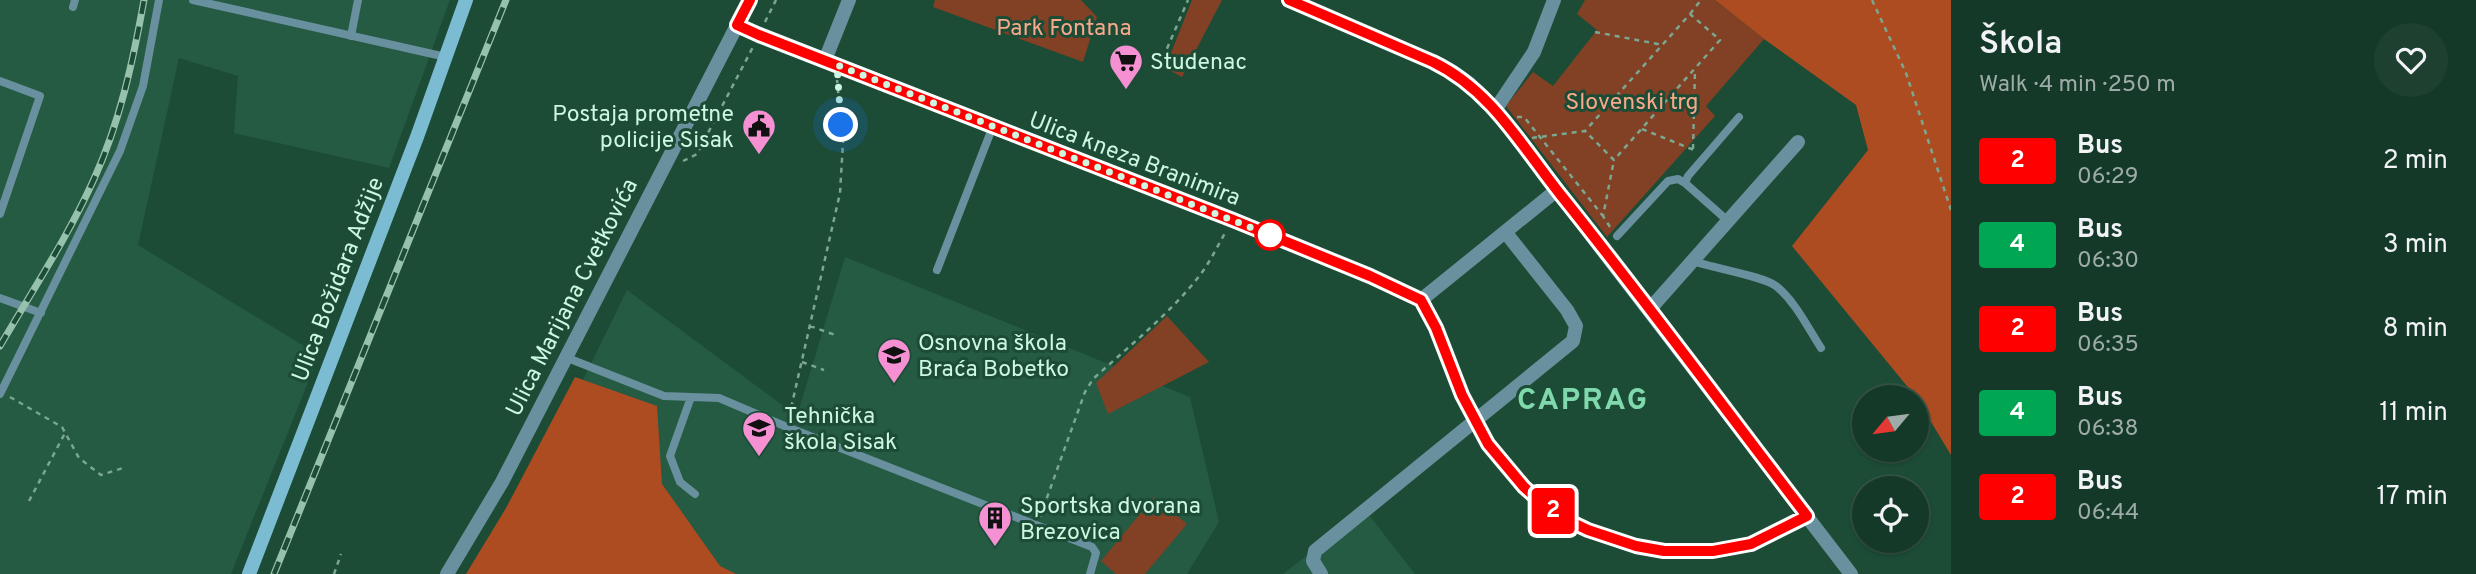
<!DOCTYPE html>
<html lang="en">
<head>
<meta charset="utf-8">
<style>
	body { margin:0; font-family:Overpass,sans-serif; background:#1e4030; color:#f1f3f6; height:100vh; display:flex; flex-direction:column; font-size:26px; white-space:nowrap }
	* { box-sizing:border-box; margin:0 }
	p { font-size:23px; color:#9daca8 }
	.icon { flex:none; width:38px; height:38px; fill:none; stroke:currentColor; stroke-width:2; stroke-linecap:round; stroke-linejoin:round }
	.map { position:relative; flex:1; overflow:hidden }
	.drawer { display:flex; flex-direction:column; background:#153928; width:525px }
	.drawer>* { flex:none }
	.badge { padding:0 14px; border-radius:5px; font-size:24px; line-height:46px }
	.needle { width:46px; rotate:241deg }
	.controls { position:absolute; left:1852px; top:385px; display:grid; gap:14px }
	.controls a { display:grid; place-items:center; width:77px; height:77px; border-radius:50%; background:#153928; box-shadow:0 2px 5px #0004,0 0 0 2px #345345; font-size:35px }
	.you { position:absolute; width:35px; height:35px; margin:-18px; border:5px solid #fff; border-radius:50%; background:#1a73e8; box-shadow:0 0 0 10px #1a73e833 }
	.map>.badge { position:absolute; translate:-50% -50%; box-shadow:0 0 0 4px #fff }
	.round { display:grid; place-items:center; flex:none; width:74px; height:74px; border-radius:37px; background:#1e4030 }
	.headline { display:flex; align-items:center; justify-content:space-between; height:119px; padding:0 28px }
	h1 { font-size:33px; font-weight:600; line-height:52px }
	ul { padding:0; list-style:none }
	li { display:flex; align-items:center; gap:21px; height:84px; padding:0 28px }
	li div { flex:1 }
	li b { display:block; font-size:26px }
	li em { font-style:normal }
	li .badge { min-width:77px; font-weight:700; text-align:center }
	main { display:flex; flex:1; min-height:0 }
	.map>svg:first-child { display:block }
	.built { fill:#255a43 }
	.green { fill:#824025 }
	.forest { fill:#ad4b21 }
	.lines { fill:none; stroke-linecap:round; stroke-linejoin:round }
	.path { stroke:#7ba791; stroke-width:2.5; stroke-dasharray:5 5; stroke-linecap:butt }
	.lane { stroke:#69909e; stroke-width:8 }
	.street { stroke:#69909e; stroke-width:14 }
	.secondary { stroke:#7cbcd2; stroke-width:14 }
	.rail-casing { stroke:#96c2ab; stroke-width:7 }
	.rail { stroke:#1c4c36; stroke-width:4.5; stroke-dasharray:13; stroke-linecap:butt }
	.line-casing { stroke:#fff; stroke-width:16 }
	.line { stroke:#f00; stroke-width:10 }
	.walk { stroke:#cdf7e0; stroke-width:7; stroke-dasharray:0 12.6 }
	.stop-dot { fill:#fff; stroke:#f00; stroke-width:3.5 }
	.labels { text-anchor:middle; stroke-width:6; stroke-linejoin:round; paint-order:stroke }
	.park-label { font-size:23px; fill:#f8a98b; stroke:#1c4c36 }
	.poi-label { font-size:23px; fill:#cdf7e0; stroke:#1c4c36; text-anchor:start }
	.street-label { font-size:23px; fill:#cdf7e0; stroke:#1c4c36 }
	.district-label { font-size:30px; font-weight:bold; letter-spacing:2px; fill:#7fd9ad; stroke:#1c4c36 }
</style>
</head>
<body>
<main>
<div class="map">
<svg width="1951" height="574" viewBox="0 0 1951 574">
	<rect width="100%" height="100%" fill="#1c4c36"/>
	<path class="built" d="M0 0H450L389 168 234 133 238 76 179 58 138 245 319 355 231 574H0Z
		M845 257 1190 397 1219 522 1187 574H711L580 386 627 290 797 416Z
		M1365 510 1415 574H1283Z"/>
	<path class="green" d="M935 0H1081L1097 17 1083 62 933 7Z
		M1192 0H1222L1182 77 1165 68Z
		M1585 0H1715L1764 39 1706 106 1715 116 1607 237 1506 106 1533 72 1553 86 1597 30 1577 14Z
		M1167 316 1209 362 1108 414 1096 383Z
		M1154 497 1187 524 1145 574H1116L1101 561Z"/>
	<path class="forest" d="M1715 0H1951V455L1916 397 1792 246 1868 150 1856 105 1764 39Z
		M575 377 657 406 662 484 720 566 736 574H466L506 508Z"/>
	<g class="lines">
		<path class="path" d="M1872 0 1906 73 1951 210
			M1690 14 1701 0
			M765 22 776 0
			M1595 32 1663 45
			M1159 67 1188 0
			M1517 117H1524L1603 216
			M1642 129 1694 150
			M1532 138 1585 131 1690 14 1720 40 1614 160 1585 131
			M1693 149 1695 69
			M683 161 697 154 753 47
			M1610 227 1603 216 1614 160
			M810 326 838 336
			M802 362 824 370
			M10 397 62 427 79 458 101 475 126 467
			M789 417 840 193 843 142 837 80
			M29 501 65 433
			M1040 517 1085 392 1093 379C1129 346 1170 314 1200 275 1210 262 1217 247 1225 233
			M334 574 341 554"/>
		<path class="lane" d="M193 0 446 57
			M73 7 75 0
			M351 36 358 0
			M0 81 40 96 0 214
			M1728 221 1685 183 1688 176 1739 117
			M1617 236 1668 181 1678 179 1685 183
			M1693 261C1712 268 1763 276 1776 286 1795 301 1808 328 1821 348
			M937 270 993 126
			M0 298 41 313
			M565 357 664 396 719 398 787 427 1092 547 1096 553 1090 574
			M0 394 120 151 143 86 159 0
			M691 397 670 456 680 482 695 494"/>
		<path class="street" d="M1289 0 1433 62 1452 71 1470 84 1495 110 1851 574
			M737 25 1233 220 1370 276 1421 300 1436 328 1462 395 1488 444 1524 487 1542 503 1567 520 1589 530 1628 544 1660 550 1713 551 1751 544 1807 516
			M825 60 849 0
			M1495 110 1534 52 1554 0
			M1421 300 1557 190
			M1649 310 1798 142
			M447 574 502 482 750 0
			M1321 574 1313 561 1315 551 1573 341 1576 326 1567 310 1506 233"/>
		<path class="secondary" d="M249 574 417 137 466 0"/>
		<g class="rail-casing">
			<path id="rail" d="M0 346C32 291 68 237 94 179 120 122 133 61 144 0
				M274 574 506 0"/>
		</g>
		<use href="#rail" class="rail"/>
	</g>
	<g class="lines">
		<g class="line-casing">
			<path id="line" d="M750 0 737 25 759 35 1233 220 1370 276 1421 300 1436 328 1462 395 1488 444 1524 487 1542 503 1567 520 1588 530 1636 546 1664 551H1713L1751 544 1807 516C1725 409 1645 300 1560 194 1521 145 1491 90 1433 62L1289 0"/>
		</g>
		<use href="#line" class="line"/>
		<path class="walk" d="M841 125 837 65 1270 235"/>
	</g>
	<defs>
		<g id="supermarket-pin" transform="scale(1.75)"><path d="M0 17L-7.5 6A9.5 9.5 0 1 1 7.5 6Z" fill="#f591d2" stroke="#1c4c36"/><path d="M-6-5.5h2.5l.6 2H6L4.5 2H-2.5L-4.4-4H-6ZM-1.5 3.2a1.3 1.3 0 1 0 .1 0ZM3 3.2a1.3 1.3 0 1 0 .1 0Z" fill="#111"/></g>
		<g id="civic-pin" transform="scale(1.75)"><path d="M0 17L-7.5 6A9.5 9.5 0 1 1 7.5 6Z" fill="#f591d2" stroke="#1c4c36"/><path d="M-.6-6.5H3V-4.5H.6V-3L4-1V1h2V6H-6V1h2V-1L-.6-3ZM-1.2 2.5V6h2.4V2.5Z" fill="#111"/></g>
		<g id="school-pin" transform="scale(1.75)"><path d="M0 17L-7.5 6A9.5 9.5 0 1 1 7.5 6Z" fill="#f591d2" stroke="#1c4c36"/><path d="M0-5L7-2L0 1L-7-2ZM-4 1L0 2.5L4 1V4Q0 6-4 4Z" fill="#111"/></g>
		<g id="building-pin" transform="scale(1.75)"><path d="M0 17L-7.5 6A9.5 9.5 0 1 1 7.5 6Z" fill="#f591d2" stroke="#1c4c36"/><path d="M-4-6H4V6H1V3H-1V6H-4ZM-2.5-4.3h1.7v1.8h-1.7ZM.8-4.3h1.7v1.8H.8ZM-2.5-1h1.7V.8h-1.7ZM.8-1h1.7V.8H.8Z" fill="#111"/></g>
	</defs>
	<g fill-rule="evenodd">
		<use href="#supermarket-pin" x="1126" y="61"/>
		<use href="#civic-pin" x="759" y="126"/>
		<use href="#school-pin" x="894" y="355"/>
		<use href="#school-pin" x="759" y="428"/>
		<use href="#building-pin" x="995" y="518"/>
	</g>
	<circle class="stop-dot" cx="1270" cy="235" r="14"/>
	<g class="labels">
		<g class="park-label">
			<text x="1064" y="35">Park Fontana</text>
			<text x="1632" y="109">Slovenski trg</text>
		</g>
		<g class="poi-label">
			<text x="1150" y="69">Studenac</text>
			<text x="734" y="121" text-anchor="end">Postaja prometne<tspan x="734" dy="26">policije Sisak</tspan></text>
			<text x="918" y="350">Osnovna škola<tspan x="918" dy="26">Braća Bobetko</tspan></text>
			<text x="784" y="423">Tehnička<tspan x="784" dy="26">škola Sisak</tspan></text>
			<text x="1020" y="513">Sportska dvorana<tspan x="1020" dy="26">Brezovica</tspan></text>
		</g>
		<g class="street-label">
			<text transform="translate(1135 158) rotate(21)" y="8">Ulica kneza Branimira</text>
			<text transform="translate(337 279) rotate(-69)" y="8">Ulica Božidara Adžije</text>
			<text transform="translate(571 297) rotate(-63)" y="8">Ulica Marijana Cvetkovića</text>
		</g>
		<g class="district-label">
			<text x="1583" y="409">CAPRAG</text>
		</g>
	</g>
</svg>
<div class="controls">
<a><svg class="needle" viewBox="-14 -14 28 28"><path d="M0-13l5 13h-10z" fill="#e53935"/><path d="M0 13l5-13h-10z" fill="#9daca8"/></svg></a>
<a><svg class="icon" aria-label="locate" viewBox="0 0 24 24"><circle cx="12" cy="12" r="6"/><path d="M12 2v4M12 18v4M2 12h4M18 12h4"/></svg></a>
</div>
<div class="you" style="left:841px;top:125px"></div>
<b class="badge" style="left:1553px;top:511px;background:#f00;color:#fff">2</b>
</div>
<section class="drawer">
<div class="headline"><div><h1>Škola</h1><p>Walk · 4 min · 250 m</p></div><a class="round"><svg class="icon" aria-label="heart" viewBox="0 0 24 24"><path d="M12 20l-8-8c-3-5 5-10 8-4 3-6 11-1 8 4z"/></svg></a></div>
<ul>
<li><span class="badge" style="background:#f00;color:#fff">2</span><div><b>Bus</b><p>06:29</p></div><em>2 min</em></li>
<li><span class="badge" style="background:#00a651;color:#fff">4</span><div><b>Bus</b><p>06:30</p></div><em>3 min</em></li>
<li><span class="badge" style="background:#f00;color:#fff">2</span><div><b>Bus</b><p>06:35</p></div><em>8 min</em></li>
<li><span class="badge" style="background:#00a651;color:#fff">4</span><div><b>Bus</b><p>06:38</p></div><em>11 min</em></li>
<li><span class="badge" style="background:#f00;color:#fff">2</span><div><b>Bus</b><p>06:44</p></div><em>17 min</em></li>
</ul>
</section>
</main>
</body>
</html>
